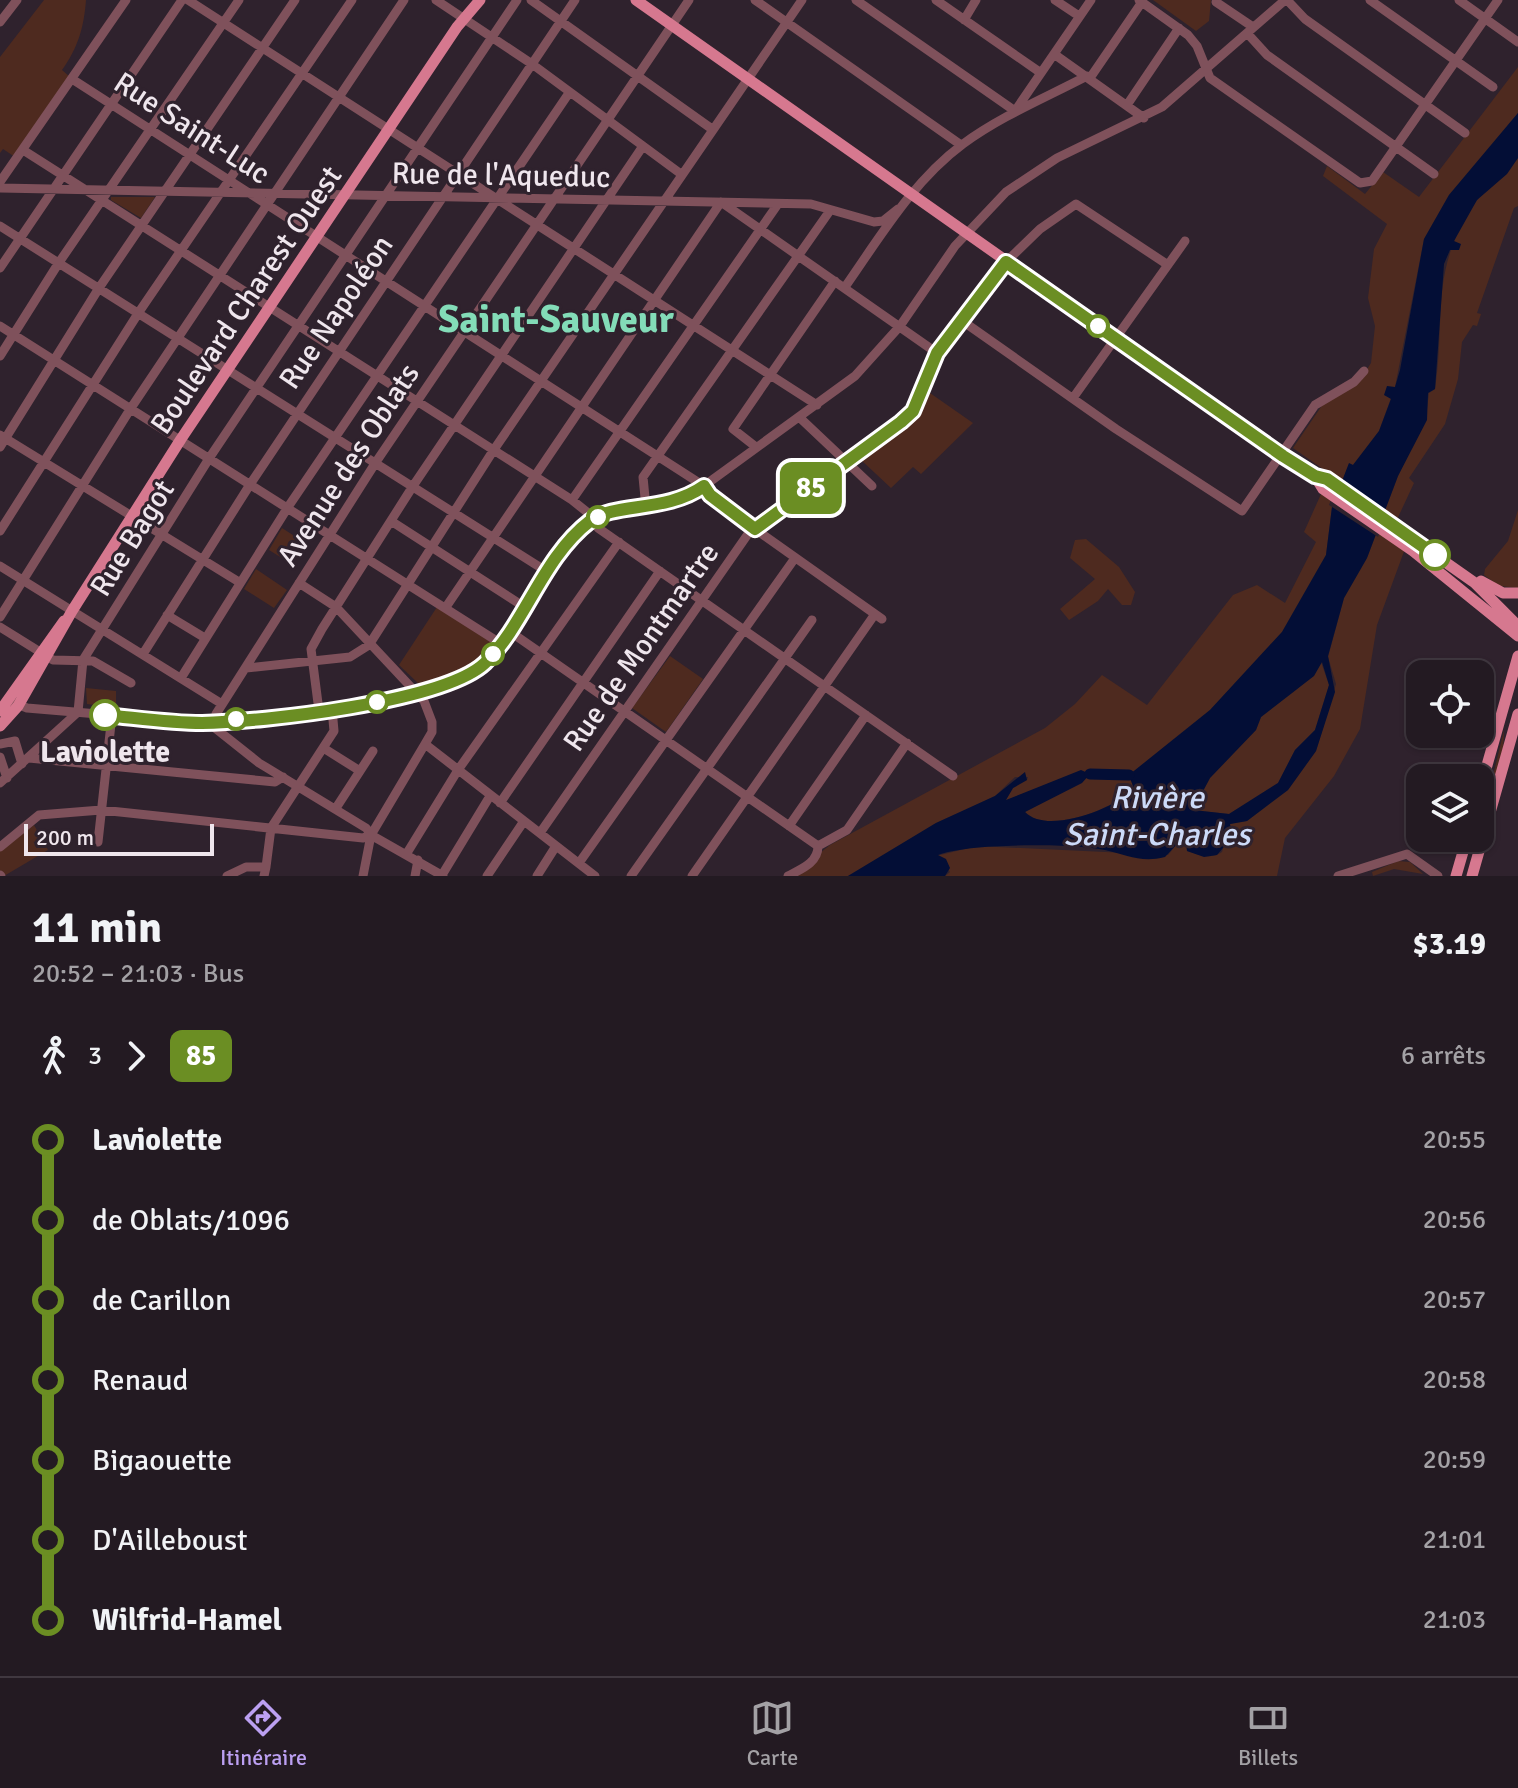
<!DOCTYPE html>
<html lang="fr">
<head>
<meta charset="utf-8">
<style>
	body { margin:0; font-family:Signika,sans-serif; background:#2b232a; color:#f1f3f6; height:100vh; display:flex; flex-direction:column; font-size:30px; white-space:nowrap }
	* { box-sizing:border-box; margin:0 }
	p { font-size:26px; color:#a3a1a5 }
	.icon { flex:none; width:44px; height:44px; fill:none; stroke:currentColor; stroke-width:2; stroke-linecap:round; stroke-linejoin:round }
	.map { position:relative; height:876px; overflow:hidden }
	.details { display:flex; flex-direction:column; background:#231a22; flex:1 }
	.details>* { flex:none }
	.badge { padding:0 16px; border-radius:12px; font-size:28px; line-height:52px }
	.fabs { position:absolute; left:1406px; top:660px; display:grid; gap:16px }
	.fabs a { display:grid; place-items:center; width:88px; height:88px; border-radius:16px; background:#231a22; box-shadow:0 2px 6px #0004,0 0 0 2px #403840; font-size:40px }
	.scale { position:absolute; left:24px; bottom:20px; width:190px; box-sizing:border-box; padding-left:8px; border:4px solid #efe6ed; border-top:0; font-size:22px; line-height:28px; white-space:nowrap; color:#efe6ed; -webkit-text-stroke:6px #2f222d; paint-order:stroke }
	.map>.badge { position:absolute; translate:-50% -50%; box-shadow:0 0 0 4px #fff }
	.legs { display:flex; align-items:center; gap:12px; height:88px; padding:0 32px; font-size:26px }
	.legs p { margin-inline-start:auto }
	.head { display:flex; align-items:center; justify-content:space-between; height:136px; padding:0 32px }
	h1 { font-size:44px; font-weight:700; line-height:60px }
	ul { padding:0 32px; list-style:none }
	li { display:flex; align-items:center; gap:28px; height:80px; font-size:30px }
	li i { display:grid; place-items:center; width:12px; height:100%; margin:0 10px; background:currentColor }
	li i::after { content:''; width:20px; height:20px; margin:-10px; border:6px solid; border-radius:50%; background:#231a22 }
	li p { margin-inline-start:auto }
	li:first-child i { background:linear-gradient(#0000 50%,currentColor 0) }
	li:last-child i { background:linear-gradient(currentColor 50%,#0000 0) }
	.tab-bar { display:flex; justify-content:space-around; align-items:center; height:112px; border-top:2px solid #403840; background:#231a22; font-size:22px; color:#a3a1a5 }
	.tab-bar a { display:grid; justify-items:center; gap:4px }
	.tab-bar .on { color:#bca0f2 }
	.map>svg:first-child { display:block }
	.green { fill:#4e2a1f }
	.water { fill:#030e36; fill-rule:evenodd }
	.pier { fill:#2f222d }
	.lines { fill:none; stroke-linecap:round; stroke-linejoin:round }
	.river { stroke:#030e36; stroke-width:11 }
	.minor { stroke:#7f515b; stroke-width:9 }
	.major { stroke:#d6788f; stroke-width:11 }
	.line-1-casing { stroke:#fff; stroke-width:18 }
	.line-1 { stroke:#6b8e23; stroke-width:12 }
	.stop-1-dot { fill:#fff; stroke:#6b8e23; stroke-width:4 }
	.labels { text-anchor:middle; stroke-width:6; stroke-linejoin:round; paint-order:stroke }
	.street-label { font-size:30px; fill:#efe6ed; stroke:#2f222d }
	.stop-label { font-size:30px; font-weight:bold; fill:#efe6ed; stroke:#2f222d }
	.water-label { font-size:32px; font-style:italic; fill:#ccdaf8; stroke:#2f222d }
	.district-label { font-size:38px; font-weight:bold; fill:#83dcb8; stroke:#2f222d }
</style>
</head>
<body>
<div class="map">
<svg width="1518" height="876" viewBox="0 0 1518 876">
	<rect width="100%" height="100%" fill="#2f222d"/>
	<path class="green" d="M44 0H86C84 27 78 48 62 70L70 77 15 157 3 149 0 153V57Z
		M1153 0H1211L1209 21 1196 31Z
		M1518 67V113L1449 195 1424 239 1395 387 1379 431 1353 465 1349 464 1332 507 1326 555 1282 632 1210 710 1129 775 1134 789C1114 809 1046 835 1025 812L1061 792 1020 795 1005 801 1013 788 1027 780 1028 777H1015L995 796 936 823 848 876H791L830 845 1045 728 1075 704 1102 675 1147 705 1233 595 1257 585 1285 603 1316 542 1304 532 1330 474 1293 448 1323 404 1357 385 1371 363 1375 326 1368 298 1374 249 1387 224 1323 176 1327 166 1365 194 1383 172 1419 197Z
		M1518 158V206L1514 208 1477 313 1481 314 1477 326 1473 325 1462 342 1458 379 1445 424 1409 478 1414 483 1394 526 1406 546 1377 625 1360 729 1334 776 1285 838 1277 876H945L950 872 936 856 977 846 1168 855 1177 844 1186 841 1187 851C1199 855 1210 860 1222 852L1230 824 1247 821 1288 790 1316 751 1336 684 1328 657 1344 598 1367 558 1398 476 1426 417 1429 393 1435 389C1446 316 1429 270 1475 203 1486 186 1506 175 1518 158Z
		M111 197H155L141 218 111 200Z
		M930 393 973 423 921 474 913 467 891 488 860 459 914 419Z
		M1518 510V588L1499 586 1484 575 1485 569 1508 541Z
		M282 528 299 539 285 560 269 550Z
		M1086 539 1119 567 1135 592 1131 605H1122L1108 589 1098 601 1069 620 1060 609 1095 579 1070 558 1075 540Z
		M256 569 287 590 274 608 244 589Z
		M437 607 492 642V647C471 669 449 676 420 685L399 665Z
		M670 656 703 679 666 732 632 708Z
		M1321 662 1329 685 1315 730 1295 750 1278 783 1229 814 1192 810 1210 778 1256 730 1261 717 1297 689Z
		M86 688 116 691V708L87 704Z
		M1504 730 1503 756 1488 810 1485 809Z
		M34 825 48 850 4 876 0 872V851Z
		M1398 861 1410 862 1423 874 1394 869 1373 876 1372 872Z"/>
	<path class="water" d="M1518 113V158L1507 174 1477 200 1454 241 1461 244 1459 250H1450L1444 264 1435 389 1428 393 1427 420 1398 476 1367 558 1344 598 1328 656 1335 692 1316 751 1288 790 1247 821 1230 824 1233 836 1217 855 1204 857 1187 851 1186 841 1177 844 1165 857C1141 863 1127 855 1105 850 1072 843 968 843 938 855L946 859 950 868 945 876H848L936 823 995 796 1025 772 1027 780 1013 788 1006 800 1081 770 1090 774 1082 783 1025 812C1047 835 1114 809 1134 789L1129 775 1210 710 1282 632 1326 555 1332 507 1349 463 1353 465 1379 431 1391 399 1384 395 1387 386 1395 387 1400 370 1424 239 1449 195ZM1322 662 1329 685 1315 730 1295 750 1278 783 1229 814 1193 810 1210 778 1256 730 1261 717 1314 676Z"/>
	<path class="pier" d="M1338 480 1386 514 1378 537 1329 505Z"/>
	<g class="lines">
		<path class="river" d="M1090 774 1129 775"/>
		<path class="minor" d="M188 0 817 405
			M436 0 532 64 681 174
			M531 0 712 129
			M755 0 961 145
			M856 0 1015 111
			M936 0 1041 73
			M1055 0 1079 16
			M1139 0 1188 35 1197 46 1210 78 1360 183 1372 181 1498 0
			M1287 0 1305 19 1465 133
			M1370 0 1493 87
			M1459 0 1518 42
			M1216 2 1253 27
			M964 20 976 0
			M0 22 17 0
			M1247 33 1267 55 1434 174
			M1054 54 1144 118
			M1090 78 1142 2
			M72 79 704 486 710 495 755 529 882 619
			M1127 105 1179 28
			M1015 111 1091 0
			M23 150 572 500 587 512 598 528 953 776
			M0 182 126 0
			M0 188 811 204 874 222 883 221 898 209
			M724 204 937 353
			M0 226 546 571
			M0 268 182 0
			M845 287C880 237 913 181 963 144 1001 116 1045 98 1087 76
			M961 320 1116 429 1242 511 1315 405 1354 382 1364 371
			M0 326 500 643
			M0 356 58 264 239 0
			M1073 398 1185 241
			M799 417 872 486
			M0 435 239 582
			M0 447 99 288 295 0
			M756 447 733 429 835 281
			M572 500 778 204
			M646 508 643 477 829 212
			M391 521 523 606
			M0 531 139 312 352 0
			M0 566 222 704
			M299 583 336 607 424 701 432 722V732L425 744 595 876
			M446 607 721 202
			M167 615 205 638
			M0 617 131 408 404 0
			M0 627 53 660 93 661 131 683
			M143 654 251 483 575 0
			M246 668 350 657 369 645 493 451 802 0
			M181 678 288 507 569 93
			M9 701 27 708 204 723 348 707 417 694
			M319 711 311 649 322 629 413 486 643 146
			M0 744 15 741 22 764
			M325 749 360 771 336 808
			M0 757 7 778
			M29 758 275 782 283 777
			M360 771 373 751
			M0 783 78 712 83 660 210 457 517 0
			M500 803 660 571
			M789 826 866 715
			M540 833 748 534 913 411 937 353 1006 262 1040 229 1076 204 1168 265
			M98 842 112 715
			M818 846 509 631 546 571 592 519 686 499 855 376 900 326 955 246 1006 192 1057 158 1162 107 1285 0
			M818 846 847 830 907 743
			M0 847 39 815 101 810 363 838 371 835
			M407 853 458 770 619 542
			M579 863 795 558
			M266 867 271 828 334 731 332 709
			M0 875 1 876
			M442 875 490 796
			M227 876 246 867H266L264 876
			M363 876 371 835 425 744
			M415 876 418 860
			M443 876 371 835 366 828 259 763 215 728 216 714 376 462 689 0
			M487 876 524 821
			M537 876 556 846
			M631 876 812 620
			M692 876 875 614
			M788 876C801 869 818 863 818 846
			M1338 876 1407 854 1438 876"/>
		<path class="major" d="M636 0 1283 456 1315 476 1327 479 1475 583 1518 626
			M1315 476 1323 489 1413 551 1518 636
			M1481 581 1503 593H1518
			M0 711 64 621
			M0 726 18 706 72 611 181 439 457 27 480 0
			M1480 790 1518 656
			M1456 876 1467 838
			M1472 876 1518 714"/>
	</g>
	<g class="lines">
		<g class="line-1-casing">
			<path id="line-1" d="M105 715C137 718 170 723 202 723 262 722 444 702 485 663 526 623 542 558 590 521 615 502 666 513 704 486L710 495 755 529 901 422 913 411 937 353 1006 262 1283 456 1315 476 1327 479 1435 555"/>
		</g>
		<use href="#line-1" class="line-1"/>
	</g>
	<g class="stop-1-dot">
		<circle cx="1098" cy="326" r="10"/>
		<circle cx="598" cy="517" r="10"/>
		<circle cx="1435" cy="555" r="14"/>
		<circle cx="493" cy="654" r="10"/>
		<circle cx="377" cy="702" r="10"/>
		<circle cx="105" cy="715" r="14"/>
		<circle cx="236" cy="719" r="10"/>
	</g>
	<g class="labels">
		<g class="street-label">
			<text transform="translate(192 128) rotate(33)" y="10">Rue Saint-Luc</text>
			<text transform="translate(501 175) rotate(1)" y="10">Rue de l'Aqueduc</text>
			<text transform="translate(246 300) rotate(-56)" y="10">Boulevard Charest Ouest</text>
			<text transform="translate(336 312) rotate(-56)" y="10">Rue Napoléon</text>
			<text transform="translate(348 465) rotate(-57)" y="10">Avenue des Oblats</text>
			<text transform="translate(132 538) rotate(-58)" y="10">Rue Bagot</text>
			<text transform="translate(641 647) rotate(-55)" y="10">Rue de Montmartre</text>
		</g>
		<g class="stop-label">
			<text x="105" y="762">Laviolette</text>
		</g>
		<g class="water-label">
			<text x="1157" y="808">Rivière<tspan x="1157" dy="37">Saint-Charles</tspan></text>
		</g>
		<g class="district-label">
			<text x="556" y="332">Saint-Sauveur</text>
		</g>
	</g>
</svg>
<div class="fabs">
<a><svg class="icon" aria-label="locate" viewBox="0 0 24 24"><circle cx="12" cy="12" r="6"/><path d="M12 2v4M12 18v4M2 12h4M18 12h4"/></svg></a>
<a><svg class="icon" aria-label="layers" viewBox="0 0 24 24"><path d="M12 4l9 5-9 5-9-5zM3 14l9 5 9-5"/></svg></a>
</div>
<div class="scale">200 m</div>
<b class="badge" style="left:811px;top:488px;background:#6b8e23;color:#fff">85</b>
</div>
<section class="details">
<div class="head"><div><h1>11 min</h1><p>20:52 – 21:03 · Bus</p></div><b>$3.19</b></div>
<div class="legs"><svg class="icon" aria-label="walk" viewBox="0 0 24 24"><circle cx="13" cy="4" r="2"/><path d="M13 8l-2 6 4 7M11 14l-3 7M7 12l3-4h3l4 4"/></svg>3<svg class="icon" aria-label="forward" viewBox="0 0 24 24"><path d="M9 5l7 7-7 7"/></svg><b class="badge" style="background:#6b8e23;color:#fff">85</b><p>6 arrêts</p></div>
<ul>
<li><i style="color:#6b8e23"></i><b>Laviolette</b><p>20:55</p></li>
<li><i style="color:#6b8e23"></i><span>de Oblats/1096</span><p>20:56</p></li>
<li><i style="color:#6b8e23"></i><span>de Carillon</span><p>20:57</p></li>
<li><i style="color:#6b8e23"></i><span>Renaud</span><p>20:58</p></li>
<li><i style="color:#6b8e23"></i><span>Bigaouette</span><p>20:59</p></li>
<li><i style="color:#6b8e23"></i><span>D'Ailleboust</span><p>21:01</p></li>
<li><i style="color:#6b8e23"></i><b>Wilfrid-Hamel</b><p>21:03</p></li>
</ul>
</section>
<nav class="tab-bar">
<a class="on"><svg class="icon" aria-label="directions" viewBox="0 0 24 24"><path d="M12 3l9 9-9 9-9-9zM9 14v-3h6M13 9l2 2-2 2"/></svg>Itinéraire</a>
<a><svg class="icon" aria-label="map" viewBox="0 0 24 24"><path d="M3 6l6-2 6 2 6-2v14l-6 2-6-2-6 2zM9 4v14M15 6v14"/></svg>Carte</a>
<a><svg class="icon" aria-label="tickets" viewBox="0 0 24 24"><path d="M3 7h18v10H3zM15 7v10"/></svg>Billets</a>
</nav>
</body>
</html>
